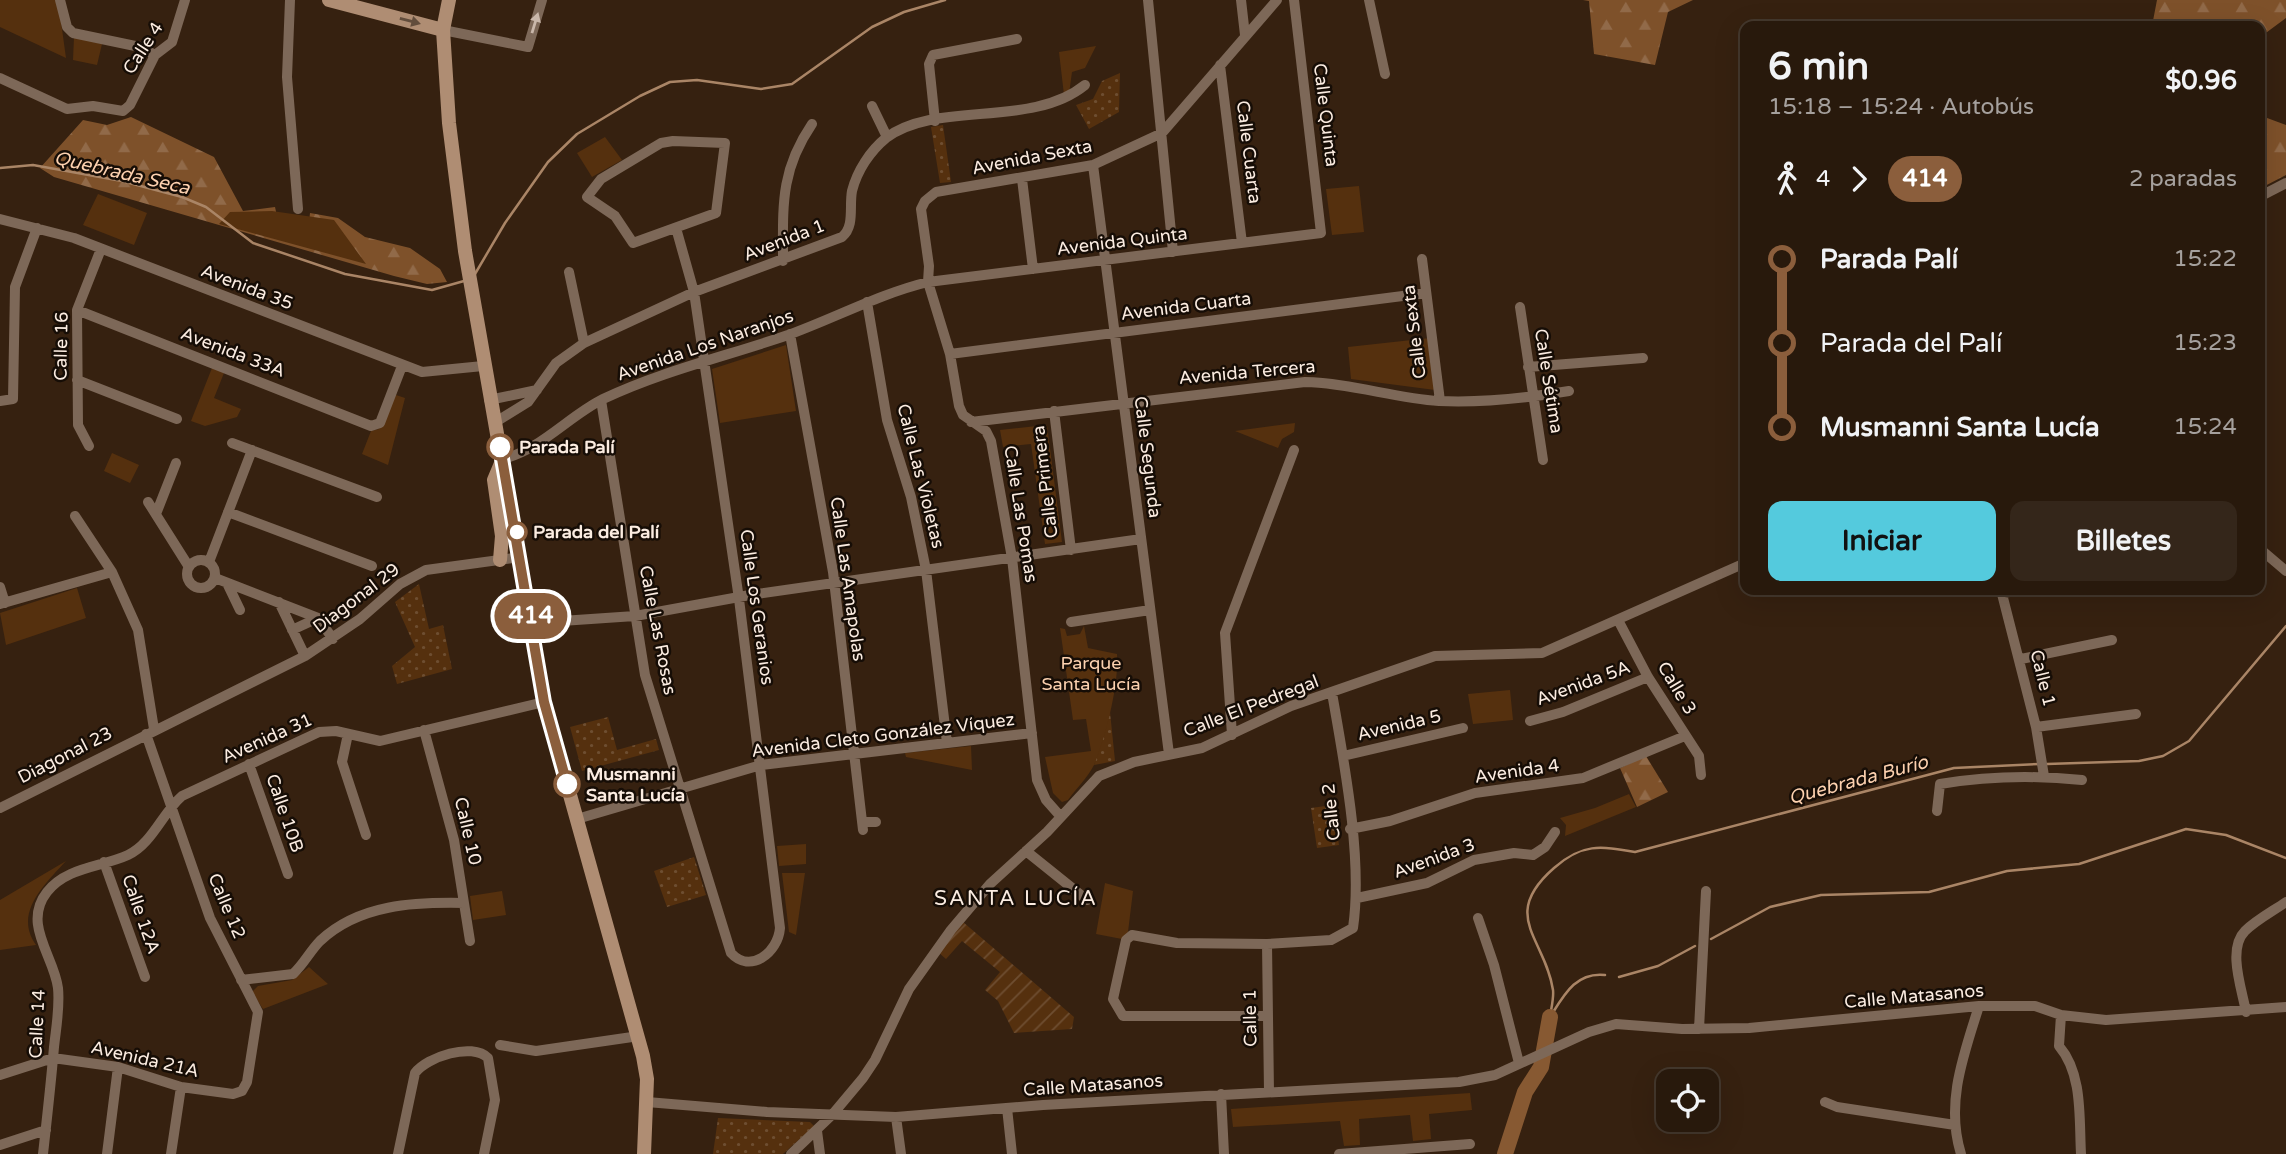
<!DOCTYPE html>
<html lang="es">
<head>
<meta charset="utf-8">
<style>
	body { margin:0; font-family:"Varela Round",sans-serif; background:#34261a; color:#f1f3f6; height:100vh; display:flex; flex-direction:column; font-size:26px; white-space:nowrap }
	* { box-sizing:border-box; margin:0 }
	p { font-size:23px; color:#a5a09d }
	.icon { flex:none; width:38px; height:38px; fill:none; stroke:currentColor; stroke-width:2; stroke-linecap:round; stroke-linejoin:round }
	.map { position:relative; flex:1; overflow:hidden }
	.drawer { position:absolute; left:1740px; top:21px; width:525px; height:574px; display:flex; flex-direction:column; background:#28190c; border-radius:14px; box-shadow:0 7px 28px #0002,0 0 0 2px #44382d }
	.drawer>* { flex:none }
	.badge { padding:0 14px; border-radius:23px; font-size:24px; line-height:46px }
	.controls { position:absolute; left:1656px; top:1069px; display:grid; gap:14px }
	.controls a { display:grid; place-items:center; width:63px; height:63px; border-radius:14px; background:#28190c; box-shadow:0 7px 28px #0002,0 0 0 2px #44382d; font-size:35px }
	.map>.badge { position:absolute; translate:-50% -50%; box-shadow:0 0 0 4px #fff }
	.legs { display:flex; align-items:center; gap:10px; height:77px; padding:0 28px; font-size:23px }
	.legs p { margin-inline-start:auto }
	.summary { display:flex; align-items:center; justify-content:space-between; height:119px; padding:0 28px }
	h1 { font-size:38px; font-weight:800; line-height:52px }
	.cta { display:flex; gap:14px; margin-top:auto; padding:14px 28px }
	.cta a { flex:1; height:80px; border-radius:14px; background:#54cadd; color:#111; font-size:28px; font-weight:800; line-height:80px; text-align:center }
	.cta a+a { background:#34261a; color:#f1f3f6 }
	ul { padding:0 28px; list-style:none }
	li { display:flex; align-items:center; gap:24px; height:84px; font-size:26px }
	li i { display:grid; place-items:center; width:10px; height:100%; margin:0 9px; background:currentColor }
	li i::after { content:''; width:18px; height:18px; margin:-9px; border:5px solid; border-radius:50%; background:#28190c }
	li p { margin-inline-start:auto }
	li:first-child i { background:linear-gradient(#0000 50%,currentColor 0) }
	li:last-child i { background:linear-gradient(currentColor 50%,#0000 0) }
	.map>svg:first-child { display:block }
	.grass { fill:url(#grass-dots) }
	.forest { fill:url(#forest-firs) }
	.park { fill:#55300e }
	.garden { fill:url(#garden-furrows) }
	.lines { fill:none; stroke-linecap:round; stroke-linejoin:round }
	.stream { stroke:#aa8566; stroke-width:2.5 }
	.river { stroke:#875932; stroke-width:16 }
	.minor { stroke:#7d6858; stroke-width:10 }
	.secondary { stroke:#af8d73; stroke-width:14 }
	.oneway { fill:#624d3c }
	.oneway2 { fill:#c9b7aa }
	.line-1-casing { stroke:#fff; stroke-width:16 }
	.line-1 { stroke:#8b5e3c; stroke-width:10 }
	.stop-1-dot { fill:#fff; stroke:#8b5e3c; stroke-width:3.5 }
	.labels { text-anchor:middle; stroke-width:5; stroke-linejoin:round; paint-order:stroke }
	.street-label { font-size:18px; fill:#fbece1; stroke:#160d06 }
	.stop-label { font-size:18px; font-weight:bold; fill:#fbece1; stroke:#160d06; text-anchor:start }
	.park-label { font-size:18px; fill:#fdd2b0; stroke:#160d06 }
	.water-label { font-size:19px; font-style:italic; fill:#fdd1af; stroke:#160d06 }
	.quarter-label { font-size:21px; letter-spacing:2px; fill:#fbece1; stroke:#160d06 }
</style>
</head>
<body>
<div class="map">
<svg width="2286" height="1154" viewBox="0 0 2286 1154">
	<defs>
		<pattern id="grass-dots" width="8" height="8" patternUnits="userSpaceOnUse" patternTransform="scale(1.75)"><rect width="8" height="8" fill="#55300e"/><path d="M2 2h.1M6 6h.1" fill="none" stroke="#6e4e31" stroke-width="1.8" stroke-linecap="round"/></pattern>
		<pattern id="forest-firs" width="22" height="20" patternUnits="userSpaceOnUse" patternTransform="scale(1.75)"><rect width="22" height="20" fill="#7e512a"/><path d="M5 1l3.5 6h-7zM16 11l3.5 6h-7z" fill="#916a49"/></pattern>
		<pattern id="garden-furrows" width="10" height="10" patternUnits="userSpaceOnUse" patternTransform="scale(1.75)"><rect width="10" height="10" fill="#55300e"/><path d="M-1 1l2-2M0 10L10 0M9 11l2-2" fill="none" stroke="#6e4e31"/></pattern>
	</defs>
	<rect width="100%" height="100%" fill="#362110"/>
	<path class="grass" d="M1120 73 1119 112 1089 129 1076 105 1093 99 1102 81Z
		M943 125 951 182 940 183 931 127Z
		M419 584 429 629 443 625 452 669 397 684 392 666 415 647 395 602Z
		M1110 712 1115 761 1094 765Z
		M608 717 617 750 656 739 659 750 582 771 570 727Z
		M1333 805 1339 845 1317 848 1311 808Z
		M694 857 706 895 667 907 654 871Z
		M718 1118 810 1122 814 1126 783 1154H713Z"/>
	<path class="forest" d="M1583 0H1693L1668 12 1655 65 1594 54 1589 1Z
		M2157 0H2286V18L2259 38V26H2152Z
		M2259 115 2286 125V175L2259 189Z
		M131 117 214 157 243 211 275 207 280 230 308 232 310 213 338 218 365 237 410 248 440 269 447 282 427 284 394 276 54 177 40 168 83 120 107 125Z
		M1646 756 1668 792 1637 807 1620 768Z"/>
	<path class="park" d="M0 0H58L66 58 0 27Z
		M74 37 102 44 97 65 73 60Z
		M1096 46 1085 68 1072 72 1069 94 1064 95 1059 52Z
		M605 137 622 160 592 177 577 153Z
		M1359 186 1364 232 1332 235 1326 189Z
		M98 194 147 213 134 245 83 225Z
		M272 211 334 220 366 264 219 224 230 212Z
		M1430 338 1435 390 1351 379 1348 347Z
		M786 345 796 411 720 423 712 369Z
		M212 368 224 373 214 398 241 409 237 417 205 426 191 421Z
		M393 394 405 398 388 465 362 454 371 431 379 429Z
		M1295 423 1294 432 1282 439 1278 448 1235 431Z
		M1047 425 1062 542 1045 544 1031 444 1003 447 1000 430Z
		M112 453 139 465 130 483 104 471Z
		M77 588 86 618 6 645 0 613Z
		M1084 626 1088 648 1117 654C1119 685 1106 736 1094 765 1088 777 1076 789 1068 800L1062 802 1053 793 1045 757 1091 751 1086 719 1073 720 1060 628 1065 629 1067 636 1080 634Z
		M1510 690 1513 720 1473 724 1468 694Z
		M971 746 972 770 906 757 905 753Z
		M1629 794 1636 807 1565 836 1566 825 1560 818 1595 808Z
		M806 844V864L779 866 777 846Z
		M66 861C45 884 13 913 36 945L0 950V900Z
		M782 873H805L796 935 789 932Z
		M1105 883 1133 891 1128 932 1122 939 1096 934Z
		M502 891 506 915 473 920 470 896Z
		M309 967 328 984 263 1009 252 992 258 986 292 980Z
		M1470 1093 1472 1110 1429 1114 1431 1139 1413 1141 1410 1115 1359 1119 1360 1145 1344 1146 1340 1121 1233 1127 1231 1109Z"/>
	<path class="garden" d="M963 922 1074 1017 1072 1029 1014 1033 998 1001 985 990 1000 972 962 941 946 959 938 952Z"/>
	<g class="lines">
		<path class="stream" d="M0 168 33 165 122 181 182 197 206 207 253 243 345 274 432 290 464 281
			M475 274 505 223 548 162 577 134 640 96 670 82 697 80 761 89 792 84 872 27 904 12 945 0
			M2047 764 2139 761 2163 756 2189 741 2286 626
			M1711 939 1770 907 1821 895 1929 892 2007 871 2079 864 2186 829 2226 835 2286 858
			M1619 977 1658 966 1695 946
			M1552 1014C1565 993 1577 972 1605 975
			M1550 1017C1551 1009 1554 998 1553 990 1545 938 1499 916 1554 868 1582 843 1600 846 1635 852L1954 768 2040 764"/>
		<path class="river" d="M1505 1154 1525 1092 1541 1067 1550 1017"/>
		<path class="minor" d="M60 0 67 27 73 33 140 47 155 55
			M290 0 287 77 298 209
			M1148 0 1173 252
			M1241 0 1245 35
			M1369 0 1385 74
			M443 30 528 47 542 0
			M1220 65 1242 243
			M0 78 67 109 93 106 123 111 130 105 155 55 172 42 185 0
			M872 106 887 137
			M935 121 929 64 933 55 1017 39
			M673 141 725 143 716 213 633 243 615 216 587 197 601 179 661 143Z
			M1093 165 1169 754
			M1022 179 1033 269
			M2259 197 2286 183
			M0 219 74 238 422 372 483 366
			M1422 259 1440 401
			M783 261C783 206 780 171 812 124
			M569 272 584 343
			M867 302 887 420 911 497 926 570 947 743
			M1520 307 1543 460
			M77 310 371 426 380 423 402 366
			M790 334 833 572 863 830
			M950 354 1426 293
			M1528 367 1643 358
			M77 380 177 419
			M489 400 537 390
			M601 400 645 675 731 953C750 974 778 953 780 928L739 599 694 292 676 228
			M0 401 13 399 15 287 37 228
			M1054 411 1071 550
			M971 422 1305 382C1351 383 1394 398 1439 401 1481 403 1527 398 1569 391
			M494 423 528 402 556 363 584 343 694 292 842 237C855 226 849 207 852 191 857 171 870 151 886 138 936 100 1031 129 1085 85
			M232 443 377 497
			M89 446 78 425 77 310 101 249
			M503 459C540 450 569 416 603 399 662 371 727 356 788 335 835 318 879 294 928 282L1321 233 1294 0
			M148 502 189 567
			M228 512 372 566
			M156 514 176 463
			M75 516 112 572 138 630 154 729
			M2259 548 2286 571
			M187 574a14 14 0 1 1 28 0a14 14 0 1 1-28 0Z
			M209 562 252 450
			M215 578 318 618 333 639
			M227 583 240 610
			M0 587 5 603
			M2001 590 2036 727 2044 776
			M2002 593 2024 590
			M279 602 305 656
			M0 604 112 572
			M1618 620 1648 677 1699 756 1701 775
			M1071 622 1150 610
			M532 623 635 616 750 595 1141 539
			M292 630 318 618
			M2021 659 2112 640
			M1530 721 1563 712 1648 677
			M2036 727 2136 714
			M424 730 454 840 470 941
			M348 734 342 762 366 835
			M1232 735 1225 633 1294 450
			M1343 756 1463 728
			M249 764 288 874
			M0 808 305 656 360 619 400 584 426 570 521 557
			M1937 811 1940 784C1988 776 2033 775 2082 780
			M1061 817 1046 800 1037 780 1012 558 991 441 986 431 963 415 959 406 950 354 928 282 929 266 921 209 925 201 936 192 1093 165 1162 133 1277 0
			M577 819 761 765 1032 733
			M862 822H876
			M1350 829 1390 821 1475 793 1583 778 1685 736
			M1026 851 1087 900
			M104 862 145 977
			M1357 898 1427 883 1474 860 1514 853 1533 855 1545 847 1555 832
			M1478 918 1494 965 1519 1063
			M1267 944 1269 1092
			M241 980 293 974C304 964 310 951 320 941 359 904 415 902 464 903
			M2246 1012C2242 989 2227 949 2245 931 2256 920 2273 911 2286 902
			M2061 1015 2059 1046C2083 1074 2079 1118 2081 1154
			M1267 1016H1123L1113 999 1126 940 1132 935 1177 943 1267 944 1331 940 1353 928C1363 859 1344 762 1332 693
			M1699 1029 1706 891
			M500 1045 536 1051 639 1036
			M0 1075 53 1058 118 1067 181 1087 233 1094 242 1091 247 1082 258 1012 210 918 146 734
			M1221 1094 1224 1154
			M647 1102 767 1112 896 1117 1043 1105 1459 1082 1495 1075 1589 1032 1616 1024 1682 1029 1749 1028 1979 1006H2035L2061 1015 2106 1020 2286 1007
			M1825 1102 1837 1107 1955 1125
			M1007 1108 1012 1154
			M896 1117 901 1154
			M817 1131 820 1154
			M0 1145 46 1130
			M43 1154C47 1118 51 1083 54 1047 56 1028 60 1008 58 988 54 956 22 924 47 892 66 867 102 867 128 855 152 844 163 812 182 796L319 732 336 731 380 741 544 702
			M107 1154 118 1067
			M171 1154 181 1087
			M398 1154 415 1073C427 1057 472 1042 488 1058L495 1100 484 1154
			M791 1154 832 1115 863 1078 875 1060 909 989 951 930 990 884 1047 832 1099 776 1134 762 1202 748 1291 706 1435 656 1542 653 1745 563
			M1339 1154 1470 1144
			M1961 1154C1945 1103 1964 1054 1979 1006"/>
		<path class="secondary" d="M329 0 443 30
			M449 0 443 30 449 123 465 251 544 702 643 1056 647 1079 644 1154
			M500 560 502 536 494 480 502 461"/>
	</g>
	<defs><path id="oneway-solid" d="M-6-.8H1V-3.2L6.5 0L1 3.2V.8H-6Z" transform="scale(1.75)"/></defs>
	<use class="oneway" href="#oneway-solid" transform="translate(410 21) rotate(15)"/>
	<use class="oneway2" href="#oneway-solid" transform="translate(535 23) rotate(-73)"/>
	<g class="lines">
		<g class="line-1-casing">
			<path id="line-1" d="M500 447 544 702 567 784"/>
		</g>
		<use href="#line-1" class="line-1"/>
	</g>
	<g class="stop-1-dot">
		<circle cx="500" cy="447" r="12"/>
		<circle cx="517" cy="532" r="9"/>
		<circle cx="567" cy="784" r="12"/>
	</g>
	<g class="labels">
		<g class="street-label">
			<text transform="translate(143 48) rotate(-57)" y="6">Calle 4</text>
			<text transform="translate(1326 115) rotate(83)" y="6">Calle Quinta</text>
			<text transform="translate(1249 152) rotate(83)" y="6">Calle Cuarta</text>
			<text transform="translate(1032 157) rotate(-11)" y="6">Avenida Sexta</text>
			<text transform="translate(784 240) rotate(-21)" y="6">Avenida 1</text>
			<text transform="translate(1122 241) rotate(-7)" y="6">Avenida Quinta</text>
			<text transform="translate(247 287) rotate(21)" y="6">Avenida 35</text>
			<text transform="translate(1186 306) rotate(-7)" y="6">Avenida Cuarta</text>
			<text transform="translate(1414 332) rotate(-97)" y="6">Calle Sexta</text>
			<text transform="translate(705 345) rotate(-19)" y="6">Avenida Los Naranjos</text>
			<text transform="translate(61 346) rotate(-89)" y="6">Calle 16</text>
			<text transform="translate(233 352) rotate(21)" y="6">Avenida 33A</text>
			<text transform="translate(1247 372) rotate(-5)" y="6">Avenida Tercera</text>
			<text transform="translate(1549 381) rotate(81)" y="6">Calle Sétima</text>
			<text transform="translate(1148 457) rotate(83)" y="6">Calle Segunda</text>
			<text transform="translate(921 476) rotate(76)" y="6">Calle Las Violetas</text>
			<text transform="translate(1045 482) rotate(-97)" y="6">Calle Primera</text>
			<text transform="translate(1021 514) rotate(81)" y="6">Calle Las Pomas</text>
			<text transform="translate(848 579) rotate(82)" y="6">Calle Las Amapolas</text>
			<text transform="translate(356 598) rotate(-37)" y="6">Diagonal 29</text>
			<text transform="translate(757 607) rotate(82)" y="6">Calle Los Geranios</text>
			<text transform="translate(658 630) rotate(79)" y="6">Calle Las Rosas</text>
			<text transform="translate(2043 678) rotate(76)" y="6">Calle 1</text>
			<text transform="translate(1583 683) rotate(-20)" y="6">Avenida 5A</text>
			<text transform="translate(1677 688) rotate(59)" y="6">Calle 3</text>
			<text transform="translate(1251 706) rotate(-21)" y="6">Calle El Pedregal</text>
			<text transform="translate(1399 725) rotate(-13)" y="6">Avenida 5</text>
			<text transform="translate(883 735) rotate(-7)" y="6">Avenida Cleto González Víquez</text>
			<text transform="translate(267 738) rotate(-24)" y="6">Avenida 31</text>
			<text transform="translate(65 755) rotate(-27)" y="6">Diagonal 23</text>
			<text transform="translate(1517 771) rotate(-8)" y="6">Avenida 4</text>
			<text transform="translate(1331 812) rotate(-96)" y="6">Calle 2</text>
			<text transform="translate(285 813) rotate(71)" y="6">Calle 10B</text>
			<text transform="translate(468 831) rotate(77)" y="6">Calle 10</text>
			<text transform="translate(1434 858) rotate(-20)" y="6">Avenida 3</text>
			<text transform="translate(227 906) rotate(67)" y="6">Calle 12</text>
			<text transform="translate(141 914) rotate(71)" y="6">Calle 12A</text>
			<text transform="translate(1914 996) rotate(-5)" y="6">Calle Matasanos</text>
			<text transform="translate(1250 1018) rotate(-91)" y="6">Calle 1</text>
			<text transform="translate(37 1024) rotate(-87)" y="6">Calle 14</text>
			<text transform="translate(145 1059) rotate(13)" y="6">Avenida 21A</text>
			<text transform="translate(1093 1085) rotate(-4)" y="6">Calle Matasanos</text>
		</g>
		<g class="stop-label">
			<text x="519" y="453">Parada Palí</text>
			<text x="533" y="538">Parada del Palí</text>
			<text x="586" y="780">Musmanni<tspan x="586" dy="21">Santa Lucía</tspan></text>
		</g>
		<g class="park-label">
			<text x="1091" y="669">Parque<tspan x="1091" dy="21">Santa Lucía</tspan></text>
		</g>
		<g class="water-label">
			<text transform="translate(122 172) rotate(13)" y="7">Quebrada Seca</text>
			<text transform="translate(1858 779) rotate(-15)" y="7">Quebrada Burío</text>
		</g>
		<g class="quarter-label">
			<text x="1016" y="905">SANTA LUCÍA</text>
		</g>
	</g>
</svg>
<div class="controls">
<a><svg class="icon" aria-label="locate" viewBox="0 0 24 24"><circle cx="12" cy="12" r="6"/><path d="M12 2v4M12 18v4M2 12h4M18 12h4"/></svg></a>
</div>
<b class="badge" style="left:531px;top:616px;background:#8b5e3c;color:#fff">414</b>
<section class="drawer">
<div class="summary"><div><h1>6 min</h1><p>15:18 – 15:24 · Autobús</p></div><b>$0.96</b></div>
<div class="legs"><svg class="icon" aria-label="walk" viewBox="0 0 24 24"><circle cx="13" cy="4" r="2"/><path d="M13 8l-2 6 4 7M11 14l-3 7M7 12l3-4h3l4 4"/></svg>4<svg class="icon" aria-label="forward" viewBox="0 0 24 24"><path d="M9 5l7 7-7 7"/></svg><b class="badge" style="background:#8b5e3c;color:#fff">414</b><p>2 paradas</p></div>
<ul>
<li><i style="color:#8b5e3c"></i><b>Parada Palí</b><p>15:22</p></li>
<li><i style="color:#8b5e3c"></i><span>Parada del Palí</span><p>15:23</p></li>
<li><i style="color:#8b5e3c"></i><b>Musmanni Santa Lucía</b><p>15:24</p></li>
</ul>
<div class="cta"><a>Iniciar</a><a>Billetes</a></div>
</section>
</div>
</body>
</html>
